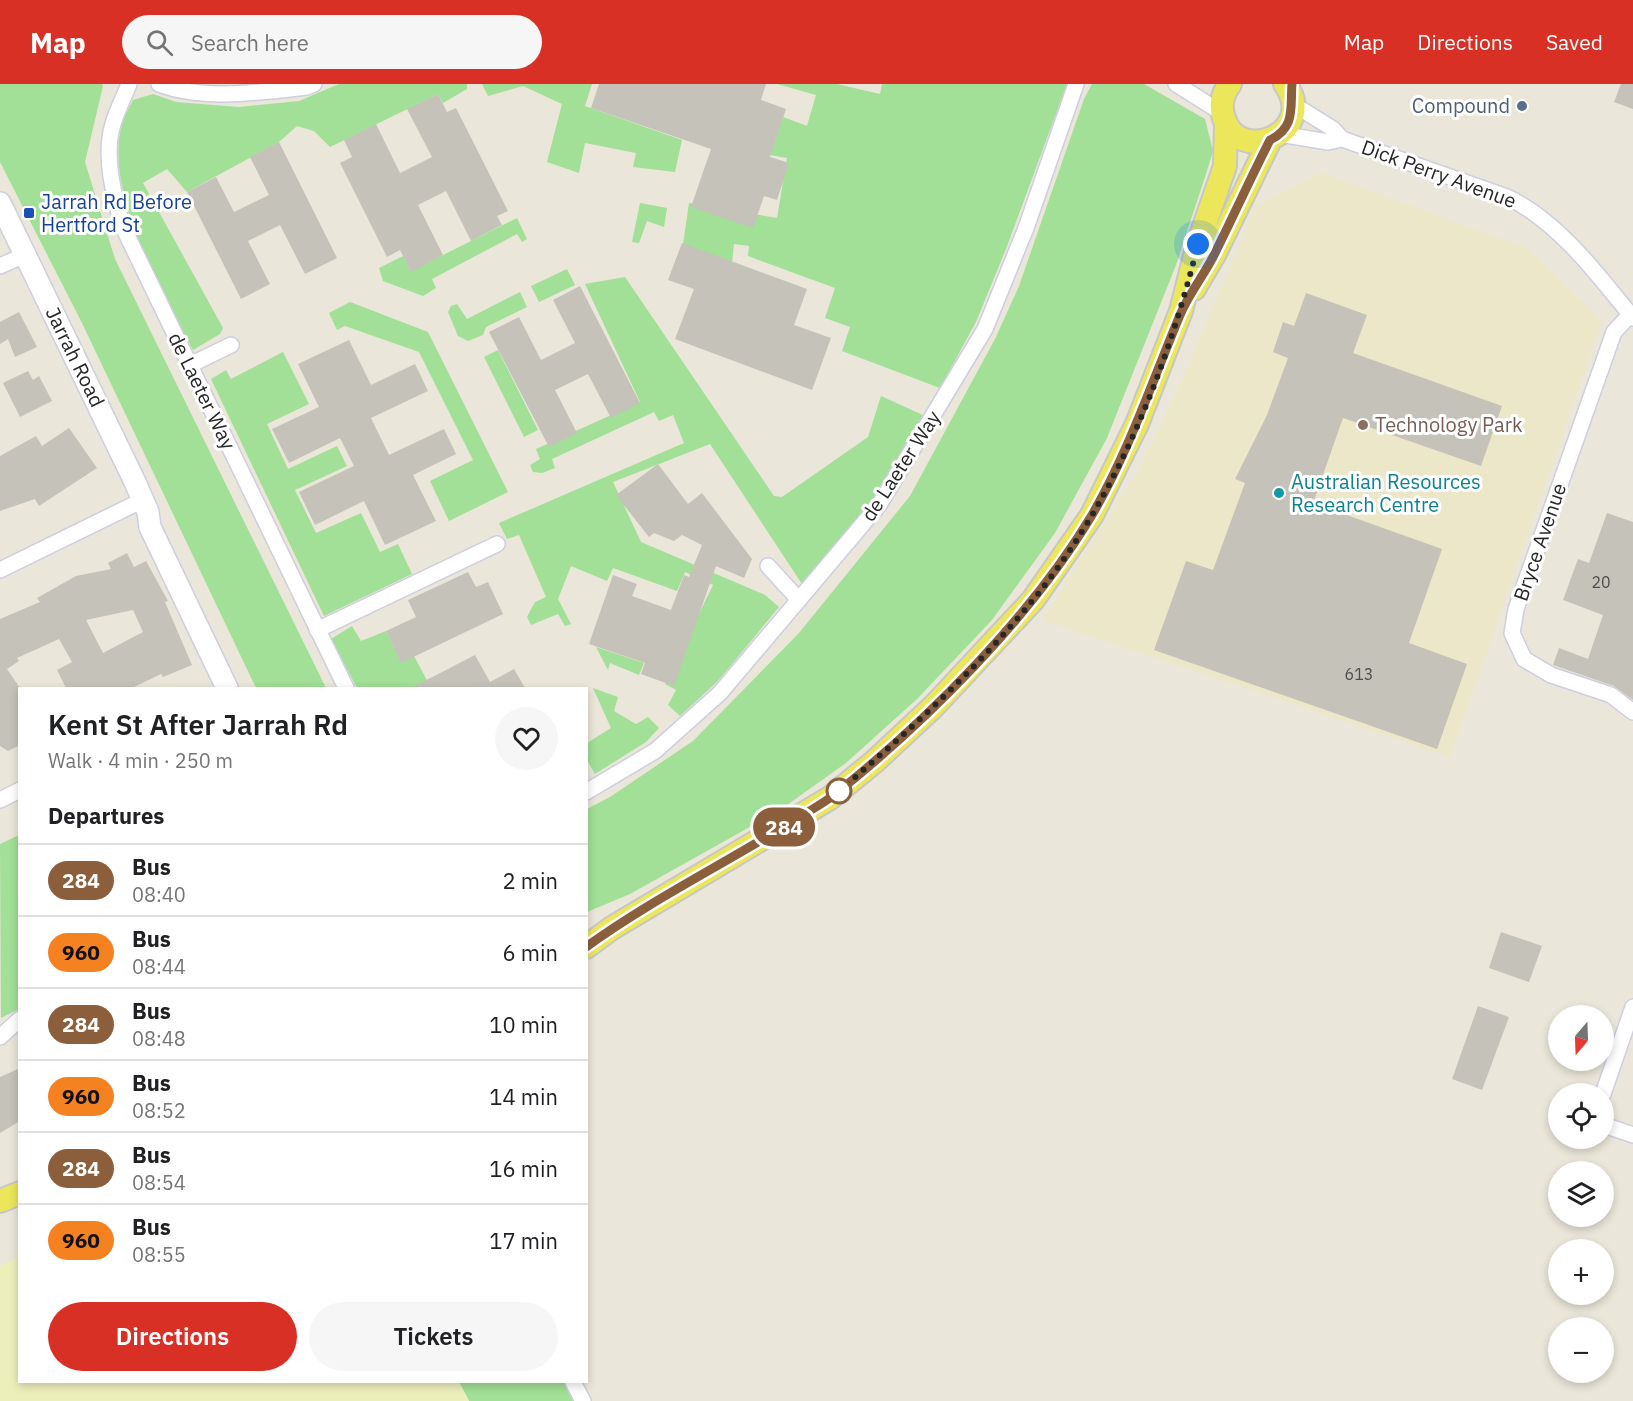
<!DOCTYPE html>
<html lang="en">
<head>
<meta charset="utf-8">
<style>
	body { margin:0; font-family:"IBM Plex Sans",sans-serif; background:#f6f6f6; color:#202124; height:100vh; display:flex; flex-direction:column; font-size:22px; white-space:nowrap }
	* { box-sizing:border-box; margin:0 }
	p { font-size:20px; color:#757577 }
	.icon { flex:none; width:33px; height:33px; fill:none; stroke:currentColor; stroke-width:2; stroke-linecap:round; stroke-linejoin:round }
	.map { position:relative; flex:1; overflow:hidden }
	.drawer { position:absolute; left:18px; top:603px; width:570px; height:696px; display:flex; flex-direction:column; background:#fff; border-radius:0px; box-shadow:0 3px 9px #0003 }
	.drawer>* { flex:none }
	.badge { padding:0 12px; border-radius:20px; font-size:21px; line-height:39px }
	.needle { width:39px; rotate:199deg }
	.fabs { position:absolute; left:1548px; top:921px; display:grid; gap:12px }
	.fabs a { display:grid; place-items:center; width:66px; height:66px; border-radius:50%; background:#fff; box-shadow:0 3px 9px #0003; font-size:30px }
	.you { position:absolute; width:30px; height:30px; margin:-15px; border:4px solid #fff; border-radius:50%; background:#1a73e8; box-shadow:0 0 0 9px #1a73e833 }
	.map>.badge { position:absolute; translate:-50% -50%; box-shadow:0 0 0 3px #fff }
	h2 { padding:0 30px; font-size:22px; line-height:54px }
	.round { display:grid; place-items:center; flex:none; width:63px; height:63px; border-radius:32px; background:#f6f6f6 }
	.overview { display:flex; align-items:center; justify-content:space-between; height:102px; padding:0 30px }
	h1 { font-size:28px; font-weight:600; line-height:45px }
	.button { display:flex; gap:12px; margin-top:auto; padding:12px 30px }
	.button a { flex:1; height:69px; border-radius:36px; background:#d93025; color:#fff; font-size:24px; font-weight:600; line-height:69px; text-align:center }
	.button a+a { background:#f6f6f6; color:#202124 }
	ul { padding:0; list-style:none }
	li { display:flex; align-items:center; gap:18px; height:72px; padding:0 30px; border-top:2px solid #e0e0e0 }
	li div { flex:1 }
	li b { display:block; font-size:22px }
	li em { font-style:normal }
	li .badge { min-width:66px; font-weight:700; text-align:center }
	header { display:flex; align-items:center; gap:36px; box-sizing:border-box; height:84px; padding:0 30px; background:#d93025; color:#fff }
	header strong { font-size:28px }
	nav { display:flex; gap:33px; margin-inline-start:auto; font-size:21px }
	.search { width:420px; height:54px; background:#f6f6f6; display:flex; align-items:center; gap:15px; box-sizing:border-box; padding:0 21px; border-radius:33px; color:#757577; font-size:22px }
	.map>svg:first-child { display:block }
	.education { fill:#ebe7c8 }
	.green { fill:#a1e096 }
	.sand { fill:#edefbb }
	.building { fill:#c5c2b9; fill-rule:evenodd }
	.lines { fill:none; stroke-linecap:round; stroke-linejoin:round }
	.street-casing { stroke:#cecee0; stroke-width:18 }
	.secondary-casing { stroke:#cecee0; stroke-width:24 }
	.primary-casing { stroke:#c7c7c7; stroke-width:26 }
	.street { stroke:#fff; stroke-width:15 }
	.secondary { stroke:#fff; stroke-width:21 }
	.primary { stroke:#ece65b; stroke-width:22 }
	.line-casing { stroke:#fff; stroke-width:14 }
	.line { stroke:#8b5e3c; stroke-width:9 }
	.walk { stroke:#272727; stroke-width:6; stroke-dasharray:0 10.8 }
	.service-dot { fill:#5c6f8a; stroke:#fff; stroke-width:2 }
	.transit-dot { fill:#1a4fb4; stroke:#fff; stroke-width:2 }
	.education-dot { fill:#8d6e63; stroke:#fff; stroke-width:2 }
	.culture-dot { fill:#0f9aa8; stroke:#fff; stroke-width:2 }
	.stop-dot { fill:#fff; stroke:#8b5e3c; stroke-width:3 }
	.labels { text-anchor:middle; stroke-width:6; stroke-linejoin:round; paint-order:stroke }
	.number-label { font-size:16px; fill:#4e4e4c }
	.service-label { font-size:20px; fill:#4e5e75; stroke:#fff; text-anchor:end }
	.street-label { font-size:20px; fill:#272727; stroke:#fff }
	.transit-label { font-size:20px; fill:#164399; stroke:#fff; text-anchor:start }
	.education-label { font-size:20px; fill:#785e54; stroke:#fff; text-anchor:start }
	.culture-label { font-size:20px; fill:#0d838f; stroke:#fff; text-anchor:start }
</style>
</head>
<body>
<header>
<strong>Map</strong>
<div class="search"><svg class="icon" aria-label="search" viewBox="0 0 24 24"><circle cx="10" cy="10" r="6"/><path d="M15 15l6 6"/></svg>Search here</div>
<nav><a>Map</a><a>Directions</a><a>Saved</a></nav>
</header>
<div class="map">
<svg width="1633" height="1317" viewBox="0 0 1633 1317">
	<rect width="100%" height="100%" fill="#eae6d9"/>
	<path class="education" d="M1322 89 1527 164 1602 237 1450 673 1042 536 1138 388 1183 294 1256 121Z"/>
	<path class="green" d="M0 0H102L103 2 85 78 115 175 326 604H256L82 239 0 78Z
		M339 0H467V5L443 19 438 10 330 63 314 47 297 42 279 58 187 108 167 85 143 99 223 244 220 250 193 266C163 207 101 105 123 37 125 30 130 23 133 16L153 10 176 18 239 23 299 17Z
		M482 0H592L585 22 682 56 675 88 633 83 636 69 585 59 579 89 547 78 562 20 523 2 488 12Z
		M777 0H837L880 10 882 0H1067L1006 165 976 238 940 304 842 267 850 243 825 234 835 204 748 172 749 162 734 160 732 179 683 160 689 119 777 134 787 74 770 71 783 33 807 42 816 11Z
		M1092 0H1144L1205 35 1213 67 1206 90 1176 181 1107 354 1055 449 992 536 917 615 846 679 780 726 630 810 587 828V725L610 713 693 657 799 549 910 412 995 255 1019 202 1084 15Z
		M640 119 667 124 664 143 647 137 639 159 632 158Z
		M517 134 527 155 522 158 517 150 432 195 436 204 423 212 383 197 379 184 403 172 411 187Z
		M567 185 575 201 539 218 531 202Z
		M625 193 774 412 782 413 868 353 881 312 925 332 878 411 802 500 710 360 613 398 641 458 765 511 779 523 718 597 680 632 668 621 676 606 665 600 713 501 685 488 677 507 613 484 607 497 571 482 558 515 571 540 565 542 558 530 531 541 527 533 535 518 546 513 519 451 507 455 499 439 684 359 673 331 659 337 654 328 552 375 555 384 542 389 533 388 530 381 540 375 536 365 640 318 585 200Z
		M520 208 527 223 486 243 483 251 468 257 458 252 448 228 451 222 457 220 467 235Z
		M350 218 428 248 508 408 449 437 430 397 473 376 419 268 345 242 337 246 329 229Z
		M498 266 538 346 524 353 484 273Z
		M283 268 309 320 267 340 288 385 337 362 347 382 295 406 316 449 361 429 380 468 398 460 412 490 324 532 211 295 226 286 231 295Z
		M352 542 361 557 386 547 401 578 414 572 431 604H357L331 555Z
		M596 563 644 579 639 591 610 579 608 586Z
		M593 604 618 613 614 627 636 640 648 633 659 644 646 658 595 690 587 676V659L611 644Z
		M19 751V925L1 934 0 760Z
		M459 1298H569L579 1317H469Z"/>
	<path class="sand" d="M19 1173 20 1298H459L469 1317H0V1182Z"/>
	<path class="building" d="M599 0H766L761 16 786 25 770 73 789 79 777 116 764 112 753 144 691 123 711 65 591 24Z
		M1621 0H1633V25L1614 18Z
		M438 10 447 28 456 24 508 127 497 132 502 141 471 157 446 107 418 121 443 171 411 188 400 166 387 173 340 79 352 73 344 56 376 40 400 89 432 73 407 25Z
		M279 58 337 174 305 190 280 141 248 157 270 200 241 215 187 108 216 93 234 128 269 111 250 73Z
		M682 159 807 205 794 241 831 254 812 306 675 255 694 205 668 196Z
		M580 202 640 319 611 334 588 290 555 306 577 349 549 363 489 248 519 233 541 276 575 259 553 216Z
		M1306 209 1367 231 1353 269 1502 322 1481 382 1343 334 1313 419 1442 465 1409 559 1467 580 1437 665 1154 566 1186 477 1213 486 1245 399 1235 395 1267 331 1288 274 1273 268 1283 238 1294 242Z
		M19 228 37 263 15 273 8 255 0 260V238Z
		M349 256 371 301 415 280 428 307 371 334 389 371 444 345 456 370 413 391 436 437 385 461 364 417 315 441 299 408 354 382 340 354 289 379 272 345 319 323 298 280Z
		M28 287 33 296 39 292 52 317 20 333 3 299Z
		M69 344 97 384 39 422 35 415 0 427V372L36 352 42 362Z
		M658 380 688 420 702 409 752 475 744 494 716 482 674 602 641 590 645 579 589 560 613 491 637 500 632 512 671 526 684 491 689 493 702 461 682 451 674 457 654 449 649 453 616 411Z
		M1607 429 1633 438V616L1614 602 1553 581 1559 564 1588 575 1603 531 1563 516 1578 475 1589 479Z
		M127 469 134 483 146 477 168 517 165 518 192 581 163 593 161 590 132 604H66L57 586 72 578 59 555 17 574 19 577 7 585 20 604V661L8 667 0 662V535L40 518 37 514 76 492 111 485 108 479ZM133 526 143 548 103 569 86 536Z
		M468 488 476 503 488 498 503 530 401 579 386 547 416 533 408 516Z
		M475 571 490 598 514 585 525 604H411Z
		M1501 848 1542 862 1529 898 1489 884Z
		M1478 922 1509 933 1482 1006 1452 995Z
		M20 984V1037L0 1049V993Z"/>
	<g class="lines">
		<g class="street-casing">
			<path id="street" d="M129 0C124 13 117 26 113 40 103 72 114 112 123 143L346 604
				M159 0C204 17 260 8 307 3L314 0
				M1176 0 1222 29
				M1293 20 1333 45 1342 55 1507 113C1557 136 1599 192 1633 234
				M1280 50 1328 58 1342 55
				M0 182 25 171
				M1630 231 1614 248 1516 525 1512 549 1524 575 1551 591 1611 611 1633 628
				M190 281 231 261
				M768 482 799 516
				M0 486 143 416
				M317 546 497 460
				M586 708 655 667 720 609 879 421 985 245 1026 144 1076 0
				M0 716 20 706
				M0 953 20 935
				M1603 1010 1633 923
				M1604 1041 1633 1051
				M573 1298 583 1317"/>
		</g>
		<g class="secondary-casing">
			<path id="secondary" d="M0 119 135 398 148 428 150 443 227 604"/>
		</g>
		<g class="primary-casing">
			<path id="primary" d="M1230 0C1223 9 1220 20 1223 31 1236 84 1320 49 1285 0
				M1194 205 1214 171 1270 56
				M586 863 612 844 830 714 874 678 934 622 1033 516 1092 431 1137 340 1181 227 1198 160 1225 82 1226 39
				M0 1117 20 1109"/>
		</g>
		<use href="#street" class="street"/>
		<use href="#secondary" class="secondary"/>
		<use href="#primary" class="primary"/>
	</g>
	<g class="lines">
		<g class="line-casing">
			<path id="line" d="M586 863C648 818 718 783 783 743 799 733 818 723 834 711 927 637 1031 533 1092 431 1129 367 1152 298 1180 231 1189 209 1205 190 1215 169 1234 131 1251 93 1270 56 1296 43 1290 24 1292 0"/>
		</g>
		<use href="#line" class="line"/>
		<path class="walk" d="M839 707C908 648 976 586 1033 516 1116 415 1167 286 1198 160"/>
	</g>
	<circle class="service-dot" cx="1522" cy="22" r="6"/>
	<rect class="transit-dot" x="23" y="123" width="12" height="12" rx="3"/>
	<circle class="education-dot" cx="1363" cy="341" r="6"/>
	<circle class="culture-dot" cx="1279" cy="409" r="6"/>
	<circle class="stop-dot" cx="839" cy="707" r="12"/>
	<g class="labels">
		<g class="number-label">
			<text x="1601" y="504">20</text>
			<text x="1359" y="596">613</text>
		</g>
		<g class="service-label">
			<text x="1510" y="29">Compound</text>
		</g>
		<g class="street-label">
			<text transform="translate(1439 90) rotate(20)" y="7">Dick Perry Avenue</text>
			<text transform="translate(75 273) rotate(64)" y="7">Jarrah Road</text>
			<text transform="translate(202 307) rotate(64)" y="7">de Laeter Way</text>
			<text transform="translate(901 382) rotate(-57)" y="7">de Laeter Way</text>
			<text transform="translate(1540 458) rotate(-71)" y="7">Bryce Avenue</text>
		</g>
		<g class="transit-label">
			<text x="41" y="125">Jarrah Rd Before<tspan x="41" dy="23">Hertford St</tspan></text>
		</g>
		<g class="education-label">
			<text x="1375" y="348">Technology Park</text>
		</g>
		<g class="culture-label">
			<text x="1291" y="405">Australian Resources<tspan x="1291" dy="23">Research Centre</tspan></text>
		</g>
	</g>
</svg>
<div class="fabs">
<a><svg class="needle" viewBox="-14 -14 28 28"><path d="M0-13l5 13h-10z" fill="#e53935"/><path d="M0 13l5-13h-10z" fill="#757577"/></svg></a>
<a><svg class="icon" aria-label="locate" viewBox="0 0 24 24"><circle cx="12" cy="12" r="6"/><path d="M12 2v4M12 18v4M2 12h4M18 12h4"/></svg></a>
<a><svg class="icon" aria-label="layers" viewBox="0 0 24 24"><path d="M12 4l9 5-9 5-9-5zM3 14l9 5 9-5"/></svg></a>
<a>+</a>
<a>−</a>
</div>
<div class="you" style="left:1198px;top:160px"></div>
<b class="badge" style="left:784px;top:743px;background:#8b5e3c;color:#fff">284</b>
<section class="drawer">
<div class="overview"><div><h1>Kent St After Jarrah Rd</h1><p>Walk · 4 min · 250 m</p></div><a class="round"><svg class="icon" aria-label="heart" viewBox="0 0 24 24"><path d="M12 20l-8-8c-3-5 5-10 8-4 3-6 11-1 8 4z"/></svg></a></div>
<h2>Departures</h2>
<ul>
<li><span class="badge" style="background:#8b5e3c;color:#fff">284</span><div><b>Bus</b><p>08:40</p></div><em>2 min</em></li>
<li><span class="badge" style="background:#f58220;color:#111">960</span><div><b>Bus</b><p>08:44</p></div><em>6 min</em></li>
<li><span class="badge" style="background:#8b5e3c;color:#fff">284</span><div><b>Bus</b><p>08:48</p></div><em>10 min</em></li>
<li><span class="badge" style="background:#f58220;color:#111">960</span><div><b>Bus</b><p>08:52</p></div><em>14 min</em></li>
<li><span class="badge" style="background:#8b5e3c;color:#fff">284</span><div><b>Bus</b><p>08:54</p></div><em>16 min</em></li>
<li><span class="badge" style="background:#f58220;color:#111">960</span><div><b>Bus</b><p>08:55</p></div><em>17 min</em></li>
</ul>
<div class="button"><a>Directions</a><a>Tickets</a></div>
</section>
</div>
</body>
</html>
